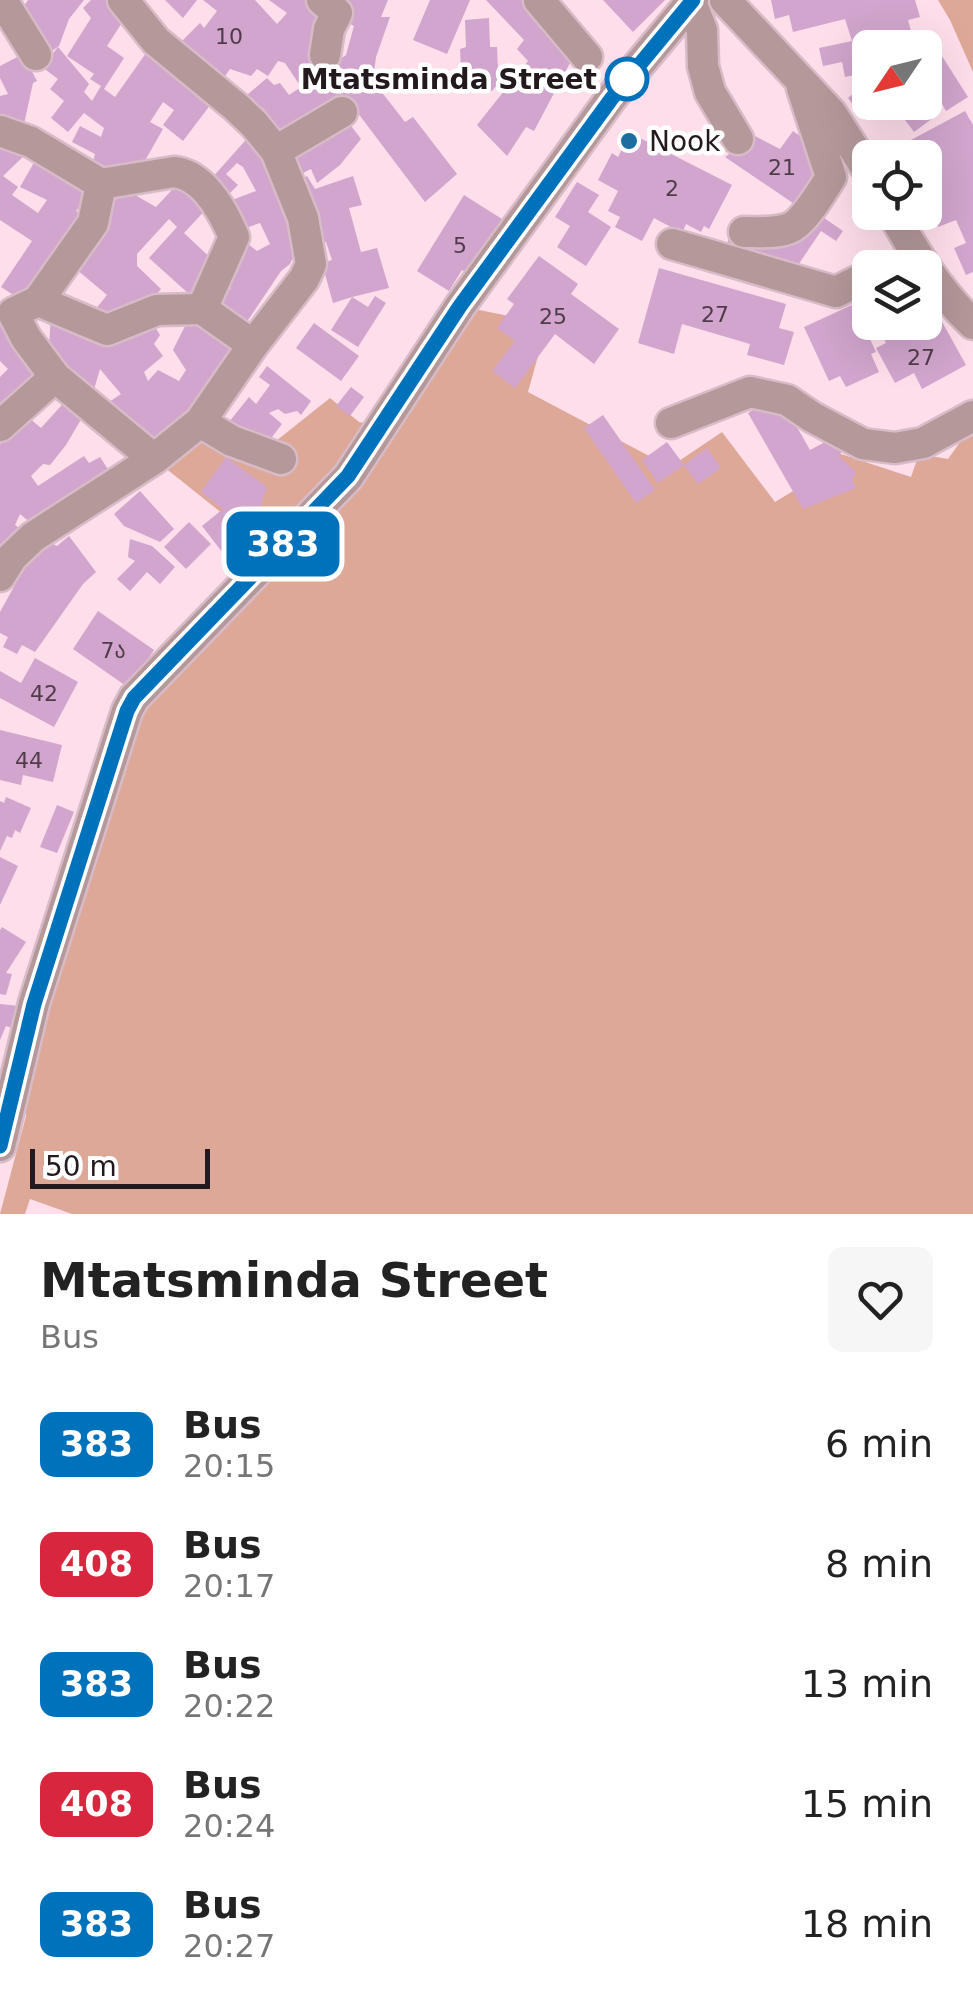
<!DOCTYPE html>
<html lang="en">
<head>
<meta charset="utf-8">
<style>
	body { margin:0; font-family:"DejaVu Sans","Noto Sans Georgian",sans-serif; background:#f6f6f6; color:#222; height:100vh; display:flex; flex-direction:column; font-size:38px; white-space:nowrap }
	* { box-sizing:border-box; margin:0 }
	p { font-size:32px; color:#767676 }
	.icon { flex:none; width:55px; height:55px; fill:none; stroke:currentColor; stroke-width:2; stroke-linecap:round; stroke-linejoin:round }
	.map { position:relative; height:1214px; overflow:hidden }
	.details { display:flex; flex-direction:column; background:#fff; flex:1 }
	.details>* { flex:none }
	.badge { padding:0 20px; border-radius:15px; font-size:35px; line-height:65px }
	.needle { width:65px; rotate:235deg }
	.buttons { position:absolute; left:852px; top:30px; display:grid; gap:20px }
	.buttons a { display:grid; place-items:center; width:90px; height:90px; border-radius:15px; background:#fff; box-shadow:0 10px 40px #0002; font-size:50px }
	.scale { position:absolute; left:30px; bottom:25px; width:180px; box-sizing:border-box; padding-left:10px; border:5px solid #24191e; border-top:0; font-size:28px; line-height:35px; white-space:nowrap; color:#24191e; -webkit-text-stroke:8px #fff; paint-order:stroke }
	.map>.badge { position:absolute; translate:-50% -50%; box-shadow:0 0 0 5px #fff }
	.round { display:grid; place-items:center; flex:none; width:105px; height:105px; border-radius:15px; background:#f6f6f6 }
	.head { display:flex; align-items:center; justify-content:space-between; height:170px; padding:0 40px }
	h1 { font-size:48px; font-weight:700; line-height:75px }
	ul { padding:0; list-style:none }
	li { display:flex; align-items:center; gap:30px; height:120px; padding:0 40px }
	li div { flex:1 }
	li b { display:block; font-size:38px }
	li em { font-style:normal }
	li .badge { min-width:110px; font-weight:700; text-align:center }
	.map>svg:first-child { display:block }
	.green { fill:#dea899 }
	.building { fill:#d1a5cd }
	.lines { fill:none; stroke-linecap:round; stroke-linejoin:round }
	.minor-casing { stroke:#d7bbc6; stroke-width:35 }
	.minor { stroke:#b4989a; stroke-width:30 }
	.line-casing { stroke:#fff; stroke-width:22 }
	.line { stroke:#0072bc; stroke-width:15 }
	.stop-dot { fill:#fff; stroke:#0072bc; stroke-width:5 }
	.poi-dot { fill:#1b6e9f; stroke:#fff; stroke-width:4 }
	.labels { text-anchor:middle; stroke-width:9; stroke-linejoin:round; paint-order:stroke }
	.number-label { font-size:22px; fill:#4f3c4a }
	.stop-label { font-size:28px; font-weight:bold; fill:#24191e; stroke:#fff; text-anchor:end }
	.poi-label { font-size:28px; fill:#24191e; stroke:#fff; text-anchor:start }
</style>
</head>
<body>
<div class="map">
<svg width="973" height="1214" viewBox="0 0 973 1214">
	<rect width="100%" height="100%" fill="#fedeeb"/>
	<path class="green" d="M938 0H973V72L950 20Z
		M460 306 547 324 528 392 670 467 722 432 775 502 826 471 838 453 911 477 919 454 948 459 973 424V1214H72L30 1199 25 1214H0L26 1116V994L129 699 263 546 154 459 200 422 261 453 330 398 359 422 369 424Z"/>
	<path class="building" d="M28 0H84L69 19 59 46 46 55 18 15Z
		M91 0H115L127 15 107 46 124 58 104 89 115 97 151 46 214 100 183 141 163 125 174 110 163 102 150 122 163 129 138 173 116 164 114 169 93 162 95 154 72 142 80 126 101 137 104 128 84 113 68 132 51 118 64 101 50 89 58 79 42 67 58 47 89 84 84 92 92 101 101 86 90 79 94 74 67 56 91 18 83 8Z
		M165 0H197L183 18Z
		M203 0H255L277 24 287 13 269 0H316L333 14 309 52 323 71 346 55 354 26 340 18 326 0H388L381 17H390L376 57 373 81 405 122 413 117 457 174 425 202 348 100 282 133 263 108 259 110 247 95 267 78 274 85 280 83 289 95 301 87 285 63 278 61 268 76 257 69 251 76 230 69 221 82 177 46 200 23 204 28 217 11Z
		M430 0H470L447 54 413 40Z
		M486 0H526L580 44 534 131 526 127 507 156 477 125 528 61 517 49 524 40Z
		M603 0H665L633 32Z
		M771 0H915L920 17 908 20 913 39 880 48H870L868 50 870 72 845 77 842 62 823 66 819 48 852 41 845 19 793 32 789 15 775 19Z
		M489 18 490 47H497L498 69 506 74 492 91 481 89 477 72 461 69 460 49 466 47 465 20Z
		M940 53 968 97 946 111 942 104 933 109 925 96V71L930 68 927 62Z
		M23 54 37 81 33 83 24 124 0 128V96L8 94 0 78V66Z
		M867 82 870 86V102H887L865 120 848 98Z
		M904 102H922L933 118 914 132 896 108Z
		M965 111 973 125V272L966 275 954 248 966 243 956 220 938 227 925 204V158H904L898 147Z
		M346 119 361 139 340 165 317 183 311 169 301 174 288 149Z
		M793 131 818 149 829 177 806 212 725 157 755 136 780 149Z
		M252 133 265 146 299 244 290 264 281 271 244 326 215 309 231 288 225 283 243 240 257 251 270 244 260 223 243 229 233 204 232 200 256 191 243 167 237 163 226 174 238 185 228 195 211 179Z
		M630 133 732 185 709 229 704 226 701 232 686 224 682 233 654 218 642 241 615 227 620 217 608 211 618 191 598 180 612 153 618 157Z
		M0 140 26 154 3 176 18 187 12 195 38 213 47 200 20 187 36 159 93 190 76 211 83 216 26 303 1 287 32 241 0 220Z
		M307 176 315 189 353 176 362 205 349 208 361 252 377 248 389 288 352 297 368 307 375 296 386 303 358 347 331 330 352 297 333 303 322 263 332 260 326 242 314 245 295 183Z
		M183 178 211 204 184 233 217 264 189 294 149 258 177 227 169 219 137 254V266L161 289 150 302 104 319 91 315 107 295 70 264 85 245 106 231 110 219 104 213 117 198 115 196 121 187 156 207Z
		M577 182 599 195 588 212 611 227 586 266 557 247 570 226 555 217Z
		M464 195 502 219 468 274 462 270 449 291 417 271Z
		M811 209 843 231 836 241 821 231 792 274 723 255 730 235 786 245Z
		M539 256 578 284 571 294 619 329 594 364 555 334 515 388 492 371 515 341 497 328 514 304 507 299Z
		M659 268 786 304 779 328 794 332 784 365 747 355 750 344 682 324 674 354 638 343Z
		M854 304 876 352 871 354 879 372 846 387 840 376 829 381 804 327Z
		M192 312 237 339 184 417 148 442 103 406 121 394 100 369 93 393 48 362 51 315 148 316 160 335 154 344 163 356 144 372 148 381 158 370 179 381 186 370 173 350Z
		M941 320 966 365 922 389 914 373 895 383 876 348 886 343 875 322H917L922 331Z
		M314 323 359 356 341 381 296 348Z
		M0 325 50 377 0 420V377L8 369 0 361Z
		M267 366 311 401 301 415 297 411 285 414 278 409 269 413 282 424 263 449 229 422 249 397 256 404 270 385 259 377Z
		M351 387 364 397 350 416 336 406Z
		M70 396 86 411 66 445 50 465 43 464 31 476 38 486 84 456 89 463 100 457 111 474 37 528 20 514 15 525 27 534 0 561V444L10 431 21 411 41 428Z
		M767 400 785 406 810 450 829 440 845 446 839 456 856 472 852 480 856 488 803 509 748 413Z
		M603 415 655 490 636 503 584 428Z
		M667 442 684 465 658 483 642 460Z
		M707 448 721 468 698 484 684 465Z
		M226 457 267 487 251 534 260 545 233 566 202 526 223 509 201 492Z
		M140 491 174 529 160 542 124 526 114 514Z
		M189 522 211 544 186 569 164 547Z
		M69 536 96 572 83 584 35 652 22 645 17 654 3 647 8 637 0 633V612L16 583 8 579 47 541 57 546Z
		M130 539 152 546 175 567 160 584 147 572 130 591 117 579 135 561 128 557Z
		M98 611 154 650 129 688 73 649Z
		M35 658 78 682 54 727 0 698V671L21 683Z
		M0 730 62 745 53 782 23 775 21 785 0 780Z
		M6 797 31 808 20 833 15 830 12 838 7 836 0 851V801L4 803Z
		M57 805 74 812 57 853 40 847Z
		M0 857 18 866 0 905Z
		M2 927 26 942 6 973 12 974 6 995 0 994V930Z
		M0 1004 19 1006 15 1029 6 1026 0 1040Z"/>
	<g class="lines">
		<g class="minor-casing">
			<path id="minor" d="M2 0 36 55
				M322 0 337 13 329 29 325 55
				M539 0 587 57
				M725 0 831 113 870 174
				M691 2 702 30 703 66 710 92 738 139
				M0 131 31 142 101 184 174 172C204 175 223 211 234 237L202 309
				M276 151 342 112
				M892 212C915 253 939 292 973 324
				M744 232C759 232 778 234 792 227 806 219 822 191 831 177L802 88
				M672 244 836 292 870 275
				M38 301 93 223 101 184
				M13 313 38 301 107 330 157 310 202 309 253 345
				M13 313 26 338 55 377 154 459
				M200 422 232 441 281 459
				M671 423 750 392 787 400 812 417 863 444 895 448 923 443 973 416
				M0 426 55 377
				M0 576 12 557 33 537 154 459 200 422 253 345 304 279 311 264 303 218 276 151 254 124 236 107 156 41 123 0
				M0 1146 34 1003 127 711 134 698 348 477 460 306 612 97 693 0"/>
		</g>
		<use href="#minor" class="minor"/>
	</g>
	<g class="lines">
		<g class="line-casing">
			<path id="line" d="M0 1146 34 1004 127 711 134 698 348 476 460 306 612 98 693 0"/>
		</g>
		<use href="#line" class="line"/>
	</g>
	<circle class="stop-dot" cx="627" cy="79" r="20"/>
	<circle class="poi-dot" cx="629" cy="141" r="10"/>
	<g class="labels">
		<g class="number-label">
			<text x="229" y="44">10</text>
			<text x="782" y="175">21</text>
			<text x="672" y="196">2</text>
			<text x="460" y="253">5</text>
			<text x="715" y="322">27</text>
			<text x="553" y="324">25</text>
			<text x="921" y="365">27</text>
			<text x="113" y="658">7ა</text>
			<text x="44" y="701">42</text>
			<text x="29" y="768">44</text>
		</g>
		<g class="stop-label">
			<text x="597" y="89">Mtatsminda Street</text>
		</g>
		<g class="poi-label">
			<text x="649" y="151">Nook</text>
		</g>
	</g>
</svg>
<div class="buttons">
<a><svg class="needle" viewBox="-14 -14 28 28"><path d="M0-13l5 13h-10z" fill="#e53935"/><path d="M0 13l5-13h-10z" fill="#767676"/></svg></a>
<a><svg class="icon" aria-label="locate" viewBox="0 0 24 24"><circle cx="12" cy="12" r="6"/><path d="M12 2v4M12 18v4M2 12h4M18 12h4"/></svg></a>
<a><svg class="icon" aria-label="layers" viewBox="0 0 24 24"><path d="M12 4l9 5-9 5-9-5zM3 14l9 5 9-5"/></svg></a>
</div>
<div class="scale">50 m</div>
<b class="badge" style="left:283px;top:544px;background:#0072bc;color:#fff">383</b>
</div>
<section class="details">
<div class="head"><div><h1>Mtatsminda Street</h1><p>Bus</p></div><a class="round"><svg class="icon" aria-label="heart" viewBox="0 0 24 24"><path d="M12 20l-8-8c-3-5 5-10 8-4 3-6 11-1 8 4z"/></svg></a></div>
<ul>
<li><span class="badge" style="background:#0072bc;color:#fff">383</span><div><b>Bus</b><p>20:15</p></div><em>6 min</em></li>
<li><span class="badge" style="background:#d7263d;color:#fff">408</span><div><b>Bus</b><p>20:17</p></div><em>8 min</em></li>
<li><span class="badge" style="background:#0072bc;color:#fff">383</span><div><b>Bus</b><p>20:22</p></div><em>13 min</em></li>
<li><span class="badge" style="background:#d7263d;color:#fff">408</span><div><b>Bus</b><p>20:24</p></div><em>15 min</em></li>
<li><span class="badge" style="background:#0072bc;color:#fff">383</span><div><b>Bus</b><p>20:27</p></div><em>18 min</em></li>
</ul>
</section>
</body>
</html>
